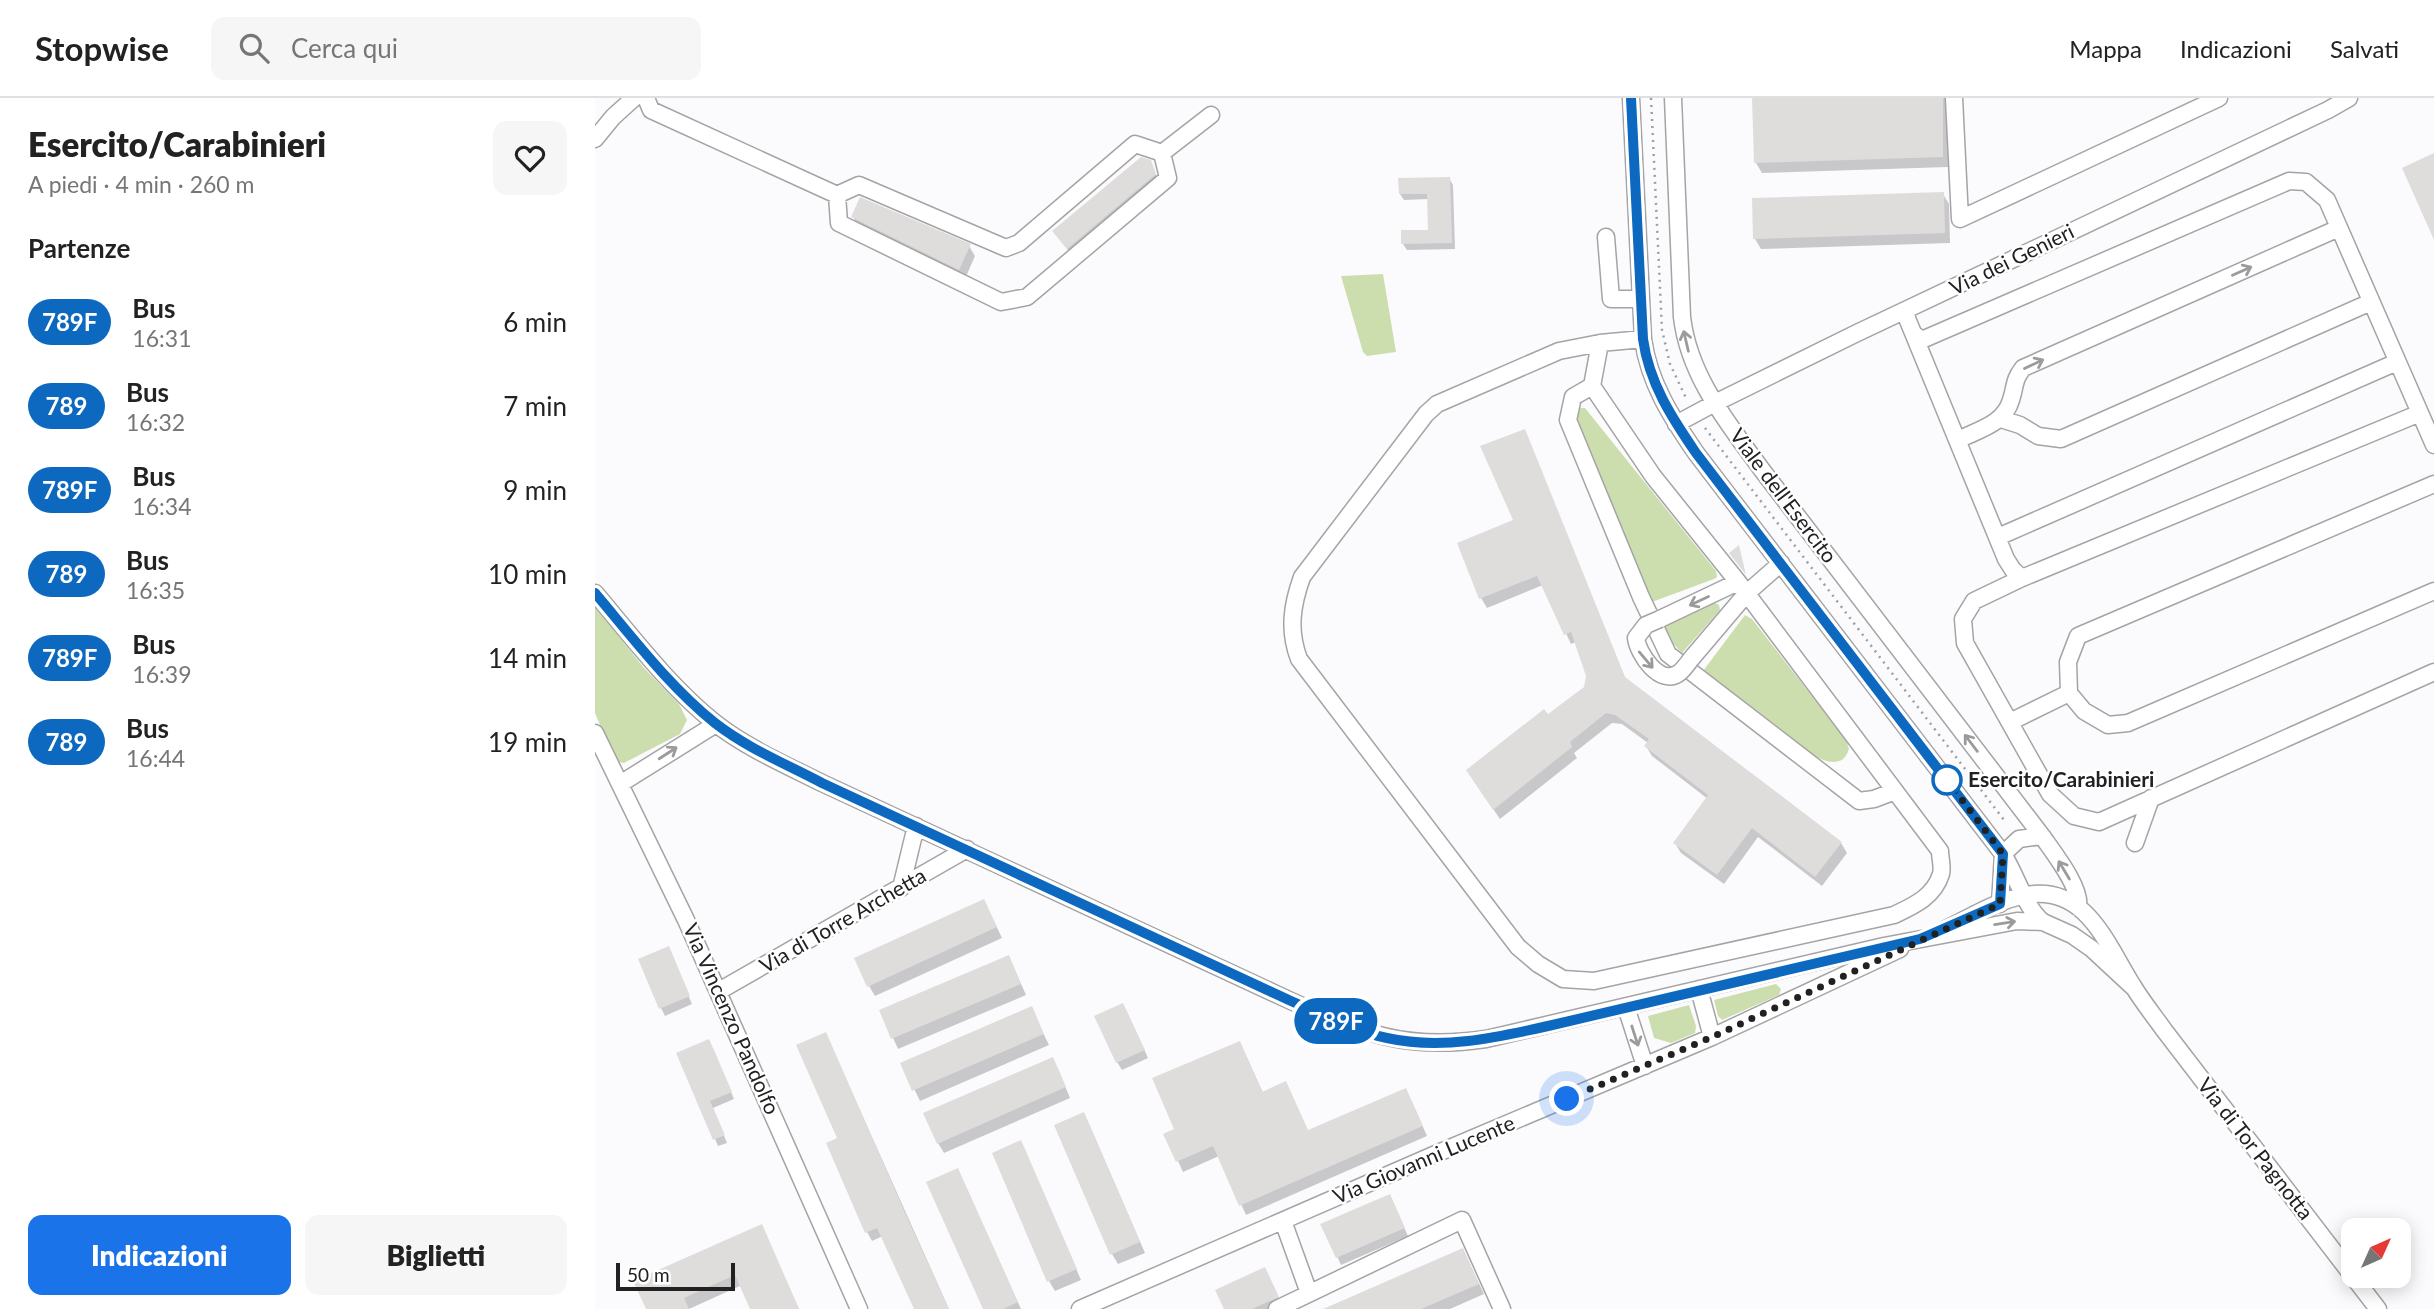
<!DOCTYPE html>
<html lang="it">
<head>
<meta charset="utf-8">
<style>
	body { margin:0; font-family:Lato,sans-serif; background:#f6f6f6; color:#222; height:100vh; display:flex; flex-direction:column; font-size:26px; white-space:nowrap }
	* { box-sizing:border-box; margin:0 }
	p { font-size:23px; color:#767676 }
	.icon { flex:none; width:38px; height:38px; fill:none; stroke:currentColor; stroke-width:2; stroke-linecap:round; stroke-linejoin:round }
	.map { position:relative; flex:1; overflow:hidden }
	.side { display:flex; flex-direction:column; background:#fff; width:595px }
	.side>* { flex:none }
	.badge { padding:0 14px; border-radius:23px; font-size:24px; line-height:46px }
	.needle { width:46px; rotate:45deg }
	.buttons { position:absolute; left:1746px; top:1120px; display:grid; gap:14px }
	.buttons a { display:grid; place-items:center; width:70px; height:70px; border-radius:14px; background:#fff; box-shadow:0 4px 18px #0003; font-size:35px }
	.scale { position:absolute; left:21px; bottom:18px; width:119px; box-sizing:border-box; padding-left:7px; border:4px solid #212121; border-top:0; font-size:19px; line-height:24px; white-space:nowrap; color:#212121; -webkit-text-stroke:5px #fff; paint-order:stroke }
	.you { position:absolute; width:35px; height:35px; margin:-18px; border:5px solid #fff; border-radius:50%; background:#1a73e8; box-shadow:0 0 0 10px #1a73e833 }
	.map>.badge { position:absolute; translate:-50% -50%; box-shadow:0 0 0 4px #fff }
	h2 { padding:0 28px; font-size:26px; line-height:63px }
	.round { display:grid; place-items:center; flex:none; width:74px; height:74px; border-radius:14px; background:#f6f6f6 }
	.summary { display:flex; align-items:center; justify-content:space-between; height:119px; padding:0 28px }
	h1 { font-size:33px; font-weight:800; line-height:52px }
	.cta { display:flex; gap:14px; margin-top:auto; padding:14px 28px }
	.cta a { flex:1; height:80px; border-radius:14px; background:#1a73e8; color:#fff; font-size:28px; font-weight:800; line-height:80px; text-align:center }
	.cta a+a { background:#f6f6f6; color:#222 }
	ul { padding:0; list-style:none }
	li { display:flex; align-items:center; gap:21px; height:84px; padding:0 28px }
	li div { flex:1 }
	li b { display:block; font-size:26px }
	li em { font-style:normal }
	li .badge { min-width:77px; font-weight:700; text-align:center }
	header { display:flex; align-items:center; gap:42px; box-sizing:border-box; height:98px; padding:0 35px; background:#fff; border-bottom:2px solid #e0e0e0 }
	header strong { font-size:33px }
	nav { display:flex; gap:38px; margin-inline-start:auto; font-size:24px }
	.search { width:490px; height:63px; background:#f6f6f6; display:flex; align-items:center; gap:18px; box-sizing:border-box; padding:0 24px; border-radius:14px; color:#767676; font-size:26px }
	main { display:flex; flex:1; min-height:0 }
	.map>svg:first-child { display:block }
	.green { fill:#cddeae }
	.shadow { fill:#0003 }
	.building { fill:#dfdddc }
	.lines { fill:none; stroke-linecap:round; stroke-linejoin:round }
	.minor-casing { stroke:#a4a4a6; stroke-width:19 }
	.path { stroke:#9f9fa0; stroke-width:2.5; stroke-dasharray:2 5; stroke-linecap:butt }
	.minor { stroke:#fff; stroke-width:16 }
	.minor-bridge-casing { stroke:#a4a4a6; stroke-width:19; stroke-linecap:butt }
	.minor-bridge { stroke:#fff; stroke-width:16 }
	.oneway { stroke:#9b9b9b }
	.line-casing { stroke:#fff; stroke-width:16 }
	.line { stroke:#0c69bf; stroke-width:10 }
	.walk { stroke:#212121; stroke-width:7; stroke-dasharray:0 12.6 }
	.stop-dot { fill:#fff; stroke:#0c69bf; stroke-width:3.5 }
	.labels { text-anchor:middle; stroke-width:5; stroke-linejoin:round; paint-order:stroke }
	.street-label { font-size:21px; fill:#212121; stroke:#fff }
	.stop-label { font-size:21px; font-weight:bold; fill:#212121; stroke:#fff; text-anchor:start }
</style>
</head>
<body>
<header>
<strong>Stopwise</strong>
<div class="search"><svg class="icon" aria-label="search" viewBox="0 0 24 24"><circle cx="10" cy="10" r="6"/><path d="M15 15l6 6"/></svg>Cerca qui</div>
<nav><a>Mappa</a><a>Indicazioni</a><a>Salvati</a></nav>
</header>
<main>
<section class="side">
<div class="summary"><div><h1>Esercito/Carabinieri</h1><p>A piedi · 4 min · 260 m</p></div><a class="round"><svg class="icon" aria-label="heart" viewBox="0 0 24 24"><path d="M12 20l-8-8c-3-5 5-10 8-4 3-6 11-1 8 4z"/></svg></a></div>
<h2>Partenze</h2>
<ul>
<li><span class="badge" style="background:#0c69bf;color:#fff">789F</span><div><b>Bus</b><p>16:31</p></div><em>6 min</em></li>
<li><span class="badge" style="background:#0c69bf;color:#fff">789</span><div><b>Bus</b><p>16:32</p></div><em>7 min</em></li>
<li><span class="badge" style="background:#0c69bf;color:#fff">789F</span><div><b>Bus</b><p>16:34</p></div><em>9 min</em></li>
<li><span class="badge" style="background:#0c69bf;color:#fff">789</span><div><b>Bus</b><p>16:35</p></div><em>10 min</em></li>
<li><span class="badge" style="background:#0c69bf;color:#fff">789F</span><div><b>Bus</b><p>16:39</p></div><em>14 min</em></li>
<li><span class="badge" style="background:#0c69bf;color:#fff">789</span><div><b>Bus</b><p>16:44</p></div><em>19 min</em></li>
</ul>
<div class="cta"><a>Indicazioni</a><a>Biglietti</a></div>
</section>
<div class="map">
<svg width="1839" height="1211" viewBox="0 0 1839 1211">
	<rect width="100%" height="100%" fill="#fbfbfd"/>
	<path class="green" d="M788 176 801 254 772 258 768 254 746 178Z
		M984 310H990L1121 473 1122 479 1119 481 1057 504 981 321V314Z
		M1116 503 1124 507 1125 512 1087 555 1073 540 1068 526Z
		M0 509 49 570 84 606 92 622 85 636 29 665 23 664 18 658 0 615Z
		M1150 517 1157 521 1244 633 1248 632 1254 651C1247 673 1228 662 1213 655L1108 573Z
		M1181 886 1186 891 1184 897 1127 922 1123 918 1119 902Z
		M1094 907 1101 928 1100 935 1076 945 1059 940 1053 918Z"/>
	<path class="shadow" d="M1159 0H1352L1353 69 1167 75 1161 65Z
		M555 64 564 84 478 158 464 141Z
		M854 80 858 87 860 151 812 152 808 146 835 133 834 101 809 102 805 96Z
		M1348 96 1354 106 1355 145 1166 151 1160 141Z
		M258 119 374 148 380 158 370 181 264 130Z
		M929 333 1031 582 1246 745 1252 755 1227 788 1163 739 1129 786 1086 755 1080 745 1113 701 1057 658 1051 648 1053 645 1027 626 1017 625 979 655 982 660 905 721 879 683 953 619 991 590 993 578 981 544 976 546 948 487 892 510 886 500 920 423Z
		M394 813 407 840 280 898 274 888Z
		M77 858 97 906 70 918 66 910Z
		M419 870 431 897 303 951 286 913Z
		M436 910 454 947 325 1003 307 966Z
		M532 914 553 960 527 972 522 964Z
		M235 945 354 1211H321L288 1138 277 1143 272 1134 244 1041Z
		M118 950 139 1001 118 1010 132 1045 123 1048 84 956Z
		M650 955 668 995 713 1034 816 1002 832 1038 651 1117 624 1058 588 1074 571 1037 582 1032Z
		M463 971 475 1000 349 1055 343 1045Z
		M494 1026 550 1155 523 1166 517 1156Z
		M431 1055 486 1182 460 1193 454 1183Z
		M368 1083 426 1211H389Z
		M798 1105 813 1138 746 1167 728 1127Z
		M166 1128 204 1211H157L147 1187 94 1211H53Z
		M873 1162 889 1196 855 1211H733Z
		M674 1179 686 1207 677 1211H631Z"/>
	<path class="building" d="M1157 0H1348V59L1159 65Z
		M1839 55V142L1807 70Z
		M546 59 556 62 561 76 472 151 457 133Z
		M855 79 857 145 806 146V132H833L832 96H804L803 80Z
		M1349 94 1350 135 1158 141 1157 100Z
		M265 99 376 146 364 172 256 119Z
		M930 331 1030 579 1247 744 1220 779 1157 730 1122 777 1078 745 1113 697 1049 648 1054 641 1020 617 1011 615 975 644 977 649 898 712 871 672 949 611 953 616 989 589 991 578 976 534 969 537 942 478 884 501 862 445 918 422 885 348Z
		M1144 447 1151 477 1134 455Z
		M389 801 402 829 272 889 259 860Z
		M74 848 95 898 64 911 43 861Z
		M414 857 426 886 296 941 284 912Z
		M528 905 550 952 521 965 499 918Z
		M437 908 449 936 317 993 305 965Z
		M231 934 311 1117 354 1211H319L282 1130 270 1135 231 1045 242 1040 201 947Z
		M114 941 137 994 115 1003 130 1037 118 1042 81 955Z
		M645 943 667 994 691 983 713 1032 811 990 828 1028 644 1108 618 1048 581 1064 568 1036 579 1031 557 980Z
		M458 959 471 989 342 1046 328 1015Z
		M489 1014 545 1144 515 1157 459 1027Z
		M426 1042 482 1171 452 1184 397 1055Z
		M363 1070 423 1204 408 1211H388L331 1084Z
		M795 1096 810 1130 741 1160 725 1126Z
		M167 1126 204 1211H155L140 1177 89 1200 94 1211H51L38 1183Z
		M868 1150 884 1186 826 1211H728Z
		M670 1169 684 1199 657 1211H629L620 1192Z"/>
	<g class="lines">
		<g class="minor-casing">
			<path id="minor" d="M51 0 56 12 242 97 264 87 411 150 424 145 540 46 567 55 616 17
				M1036 0 1048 241C1054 285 1077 320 1101 355L1408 756C1421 776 1430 810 1448 824
				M1078 0 1087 219C1094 279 1133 325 1167 372L1447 738C1458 754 1487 790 1483 809
				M1359 0 1365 121 1624 0
				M0 41 18 19 39 0
				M242 97 244 125 406 204 432 199 573 80 567 55
				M1011 139 1016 201H1045
				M1309 213 1411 461 1418 472 1427 480
				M1319 236 1325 241H1329L1694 83 1711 84 1732 102 1839 347
				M1005 245 997 288 1058 378 1143 484 1345 753C1345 760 1348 770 1346 776 1339 799 1318 808 1299 817L999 883 968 881 943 866 923 849 704 561C693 532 697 507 707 479L831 316 842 306 964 253 1005 245 1048 241
				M997 288 978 299 973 322 1046 499 1073 556 1264 703 1279 701 1300 693
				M1825 315 1427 480 1379 503 1368 521 1370 545 1455 696 1479 718 1504 724 1839 574
				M1406 321 1425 327 1443 338 1466 341 1776 204
				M1081 326 1120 305 1262 235 1733 12 1754 0
				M1363 342C1385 331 1409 326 1416 302 1421 287 1418 283 1428 270L1744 130
				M1839 386 1483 538 1473 564 1474 595 1489 613 1513 627 1533 625 1839 493
				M1403 439 1802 264
				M0 495C38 540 74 588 120 625 152 650 191 667 227 685L696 903C768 935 810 953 891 941L1289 848 1422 823 1448 824 1477 837 1497 851 1539 890
				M1065 521 1143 484
				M1096 561 1152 495 1186 465
				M1415 624 1474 595
				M0 635 91 822 264 1211
				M25 686 121 626
				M1540 745 1556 700
				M1408 756 1424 741 1447 738
				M306 790 321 728
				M1405 806 1408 756
				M1351 831C1376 819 1403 802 1431 797 1491 786 1512 847 1538 888 1547 903 1559 918 1569 932L1783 1211
				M1104 891 1117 939
				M124 893 372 751
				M1031 909 1050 968
				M688 1123 714 1195
				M485 1211 843 1055 1117 939 1305 851
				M682 1211 867 1122 907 1211"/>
		</g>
		<path class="path" d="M1056 0 1067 232 1075 266 1091 300
			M1110 330 1409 722"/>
		<use href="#minor" class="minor"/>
		<g class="minor-bridge-casing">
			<path id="minor-bridge" d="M1065 521 1051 527 1041 540C1043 556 1065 589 1084 575 1089 571 1093 565 1096 561"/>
		</g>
		<use href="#minor-bridge" class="minor-bridge"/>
	</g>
	<defs><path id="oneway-shaft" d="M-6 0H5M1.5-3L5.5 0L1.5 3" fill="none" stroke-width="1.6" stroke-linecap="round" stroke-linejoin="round" transform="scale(1.75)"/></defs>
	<g class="oneway">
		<use href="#oneway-shaft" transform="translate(1647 173) rotate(-24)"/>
		<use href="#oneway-shaft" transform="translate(1091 243) rotate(-103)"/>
		<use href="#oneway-shaft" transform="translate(1439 266) rotate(-25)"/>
		<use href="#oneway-shaft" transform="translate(1104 503) rotate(155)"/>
		<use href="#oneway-shaft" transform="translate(1051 562) rotate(50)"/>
		<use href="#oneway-shaft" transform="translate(1376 645) rotate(-127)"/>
		<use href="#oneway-shaft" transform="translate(73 655) rotate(-33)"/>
		<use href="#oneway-shaft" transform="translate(1469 772) rotate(-121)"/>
		<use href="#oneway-shaft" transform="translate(1410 825) rotate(-9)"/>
		<use href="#oneway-shaft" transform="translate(1040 938) rotate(72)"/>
	</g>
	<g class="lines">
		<g class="line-casing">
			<path id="line" d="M0 495C38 540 74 588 120 625 152 650 191 666 227 685L696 903C727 917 758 933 792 940 846 952 900 940 953 928L1325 841 1405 806 1408 756 1101 355C1077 320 1054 285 1048 241L1036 0"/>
		</g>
		<use href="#line" class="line"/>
		<path class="walk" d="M972 1001 1117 939 1405 806 1408 756 1352 682"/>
	</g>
	<circle class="stop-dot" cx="1352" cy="682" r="14"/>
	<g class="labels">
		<g class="street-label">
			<text transform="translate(1417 162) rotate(-26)" y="7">Via dei Genieri</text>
			<text transform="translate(1188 398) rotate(53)" y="7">Viale dell'Esercito</text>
			<text transform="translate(248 823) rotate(-30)" y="7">Via di Torre Archetta</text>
			<text transform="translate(136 921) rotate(66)" y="7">Via Vincenzo Pandolfo</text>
			<text transform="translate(1660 1051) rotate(52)" y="7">Via di Tor Pagnotta</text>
			<text transform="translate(829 1062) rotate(-23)" y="7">Via Giovanni Lucente</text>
		</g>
		<g class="stop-label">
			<text x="1373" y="689">Esercito/Carabinieri</text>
		</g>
	</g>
</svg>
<div class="buttons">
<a><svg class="needle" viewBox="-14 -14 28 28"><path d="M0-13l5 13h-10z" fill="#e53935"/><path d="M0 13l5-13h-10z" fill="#767676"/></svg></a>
</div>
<div class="scale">50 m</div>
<div class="you" style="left:972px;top:1001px"></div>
<b class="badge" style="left:741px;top:923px;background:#0c69bf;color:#fff">789F</b>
</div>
</main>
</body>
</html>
